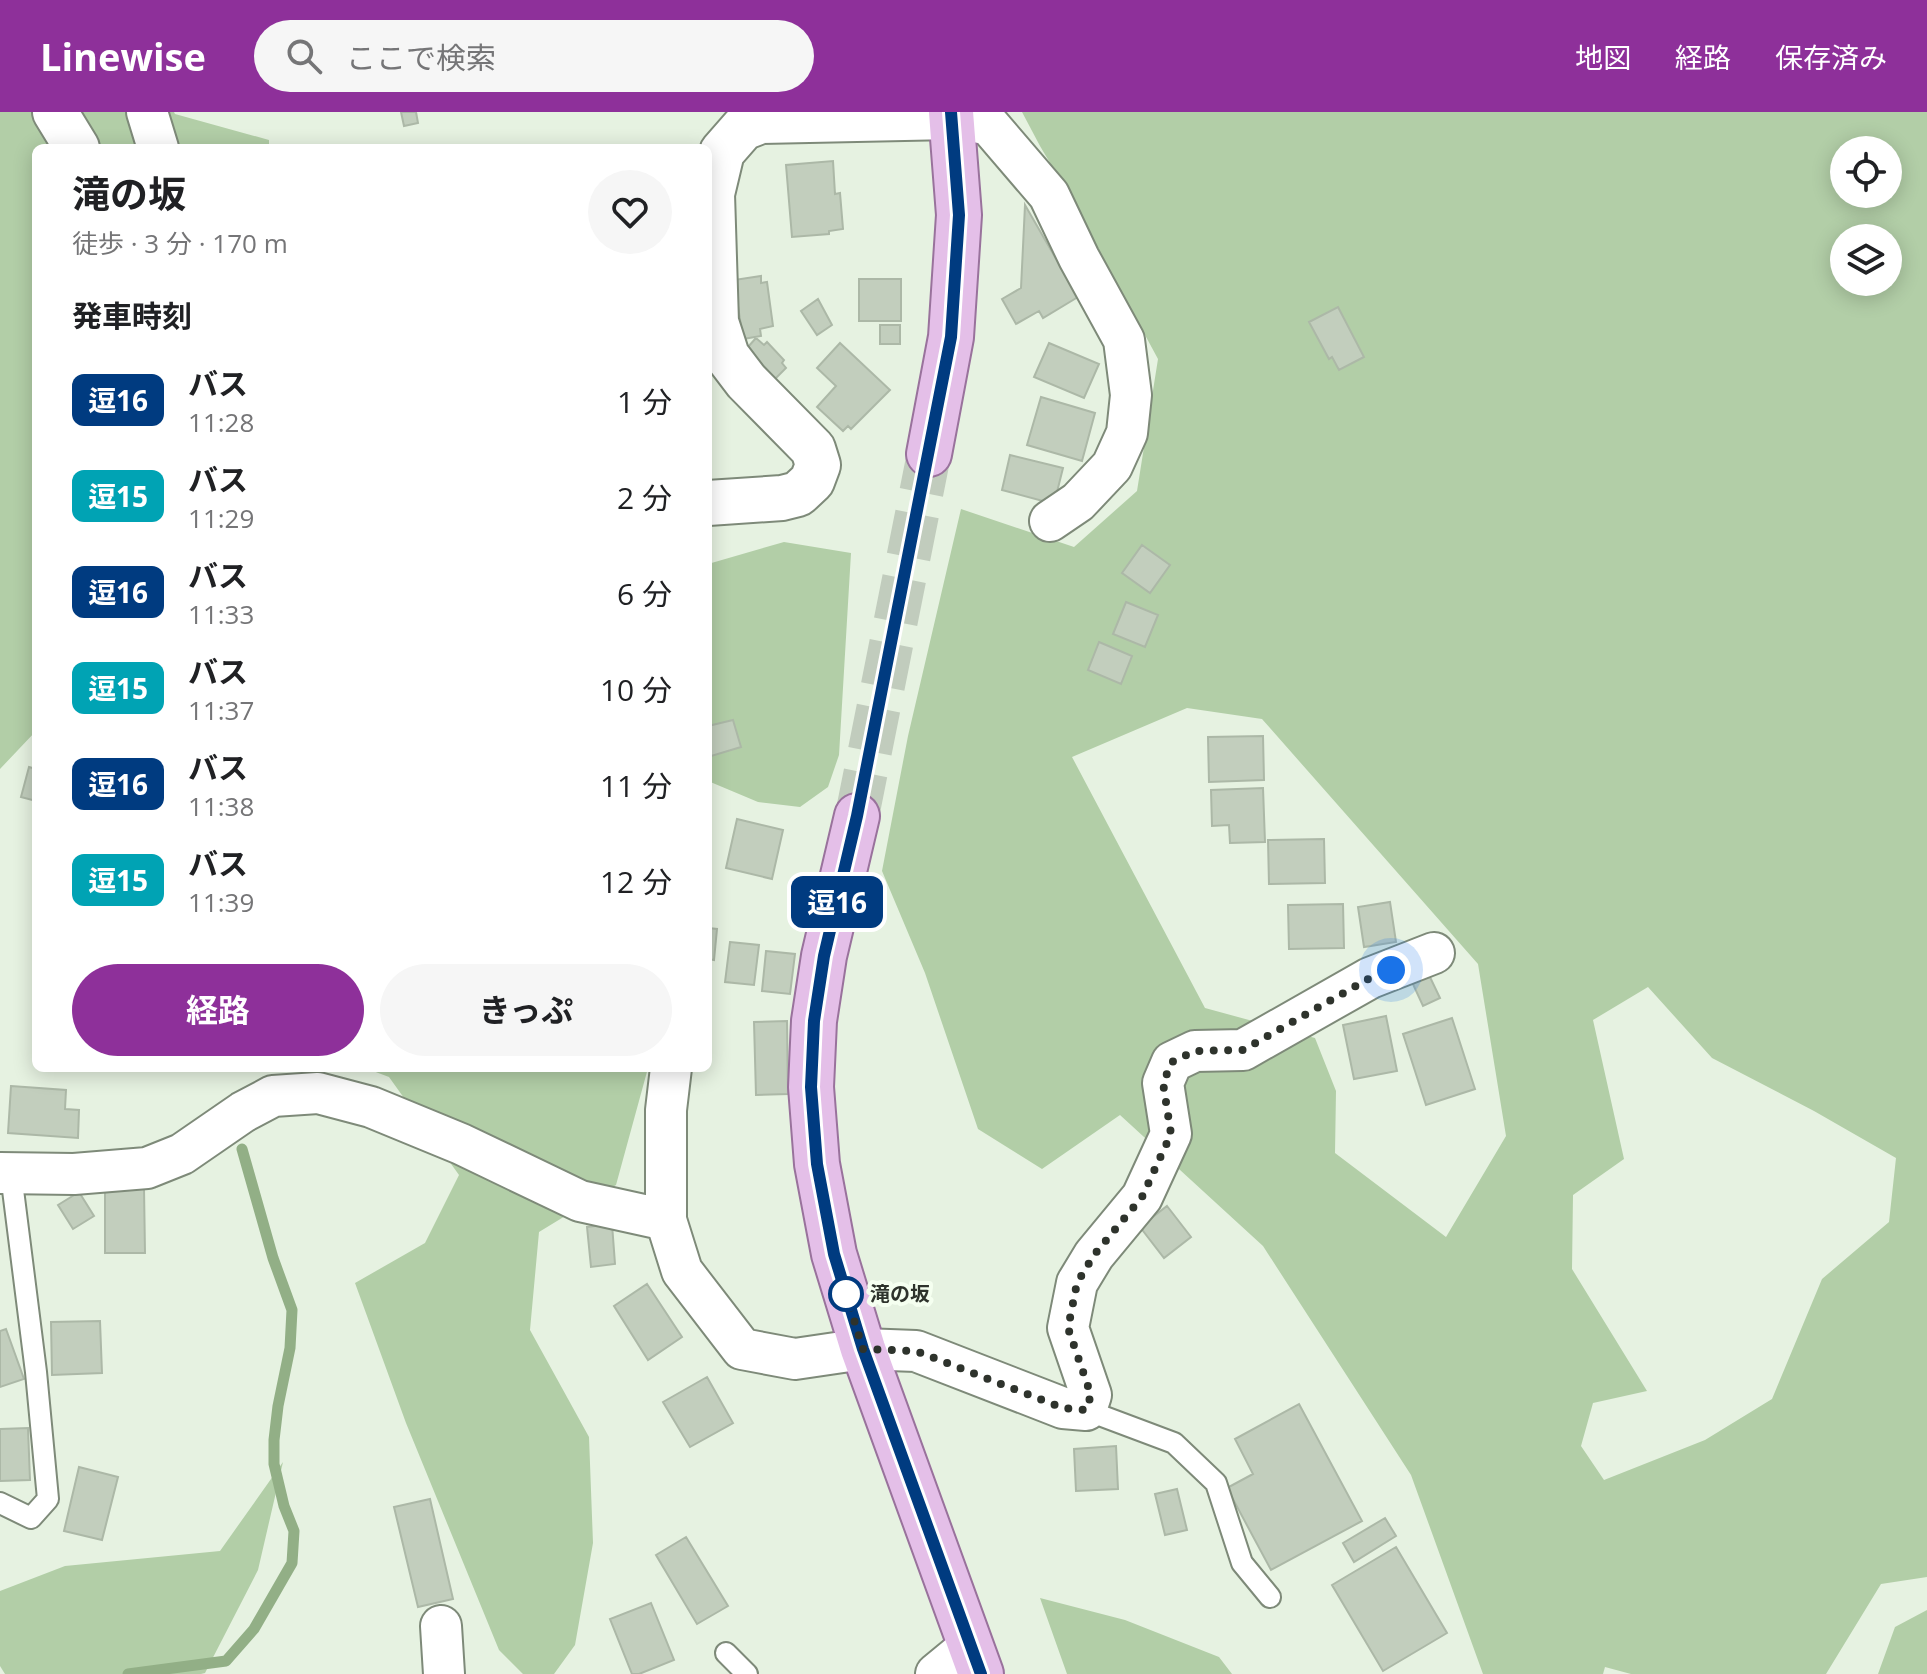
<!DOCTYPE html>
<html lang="ja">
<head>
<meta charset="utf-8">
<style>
	body { margin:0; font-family:"Open Sans","Noto Sans JP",sans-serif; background:#f6f6f6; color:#202124; height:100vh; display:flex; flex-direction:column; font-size:30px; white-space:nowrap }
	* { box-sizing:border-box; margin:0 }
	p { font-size:26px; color:#757577 }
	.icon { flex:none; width:44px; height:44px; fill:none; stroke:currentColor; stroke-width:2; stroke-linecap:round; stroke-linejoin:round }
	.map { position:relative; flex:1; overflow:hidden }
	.sheet { position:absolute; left:32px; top:32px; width:680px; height:928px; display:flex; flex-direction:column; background:#fff; border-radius:12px; box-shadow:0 4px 20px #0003 }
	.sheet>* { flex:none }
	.badge { padding:0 16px; border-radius:12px; font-size:28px; line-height:52px }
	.fabs { position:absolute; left:1830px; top:24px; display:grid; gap:16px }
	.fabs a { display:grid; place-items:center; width:72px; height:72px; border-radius:50%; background:#fff; box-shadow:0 4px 20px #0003; font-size:40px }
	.you { position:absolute; width:40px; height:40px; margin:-20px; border:6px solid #fff; border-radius:50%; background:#1a73e8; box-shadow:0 0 0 12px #1a73e833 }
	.map>.badge { position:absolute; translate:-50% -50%; box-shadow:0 0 0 4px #fff }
	h2 { padding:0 40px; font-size:30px; line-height:72px }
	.round { display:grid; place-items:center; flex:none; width:84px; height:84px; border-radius:42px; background:#f6f6f6 }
	.summary { display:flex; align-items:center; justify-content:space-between; height:136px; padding:0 40px }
	h1 { font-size:38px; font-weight:700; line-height:60px }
	.cta { display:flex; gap:16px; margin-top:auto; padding:16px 40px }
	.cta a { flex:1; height:92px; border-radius:48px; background:#8e309a; color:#fff; font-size:32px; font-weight:700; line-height:92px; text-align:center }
	.cta a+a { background:#f6f6f6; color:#202124 }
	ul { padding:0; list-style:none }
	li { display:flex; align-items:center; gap:24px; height:96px; padding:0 40px }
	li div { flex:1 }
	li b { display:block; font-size:30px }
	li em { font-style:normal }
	li .badge { min-width:88px; font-weight:700; text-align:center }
	header { display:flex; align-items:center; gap:48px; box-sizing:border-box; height:112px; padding:0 40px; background:#8e309a; color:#fff }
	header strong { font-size:38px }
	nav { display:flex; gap:44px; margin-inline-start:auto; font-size:28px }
	.search { width:560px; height:72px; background:#f6f6f6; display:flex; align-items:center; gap:20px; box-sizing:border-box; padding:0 28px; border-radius:44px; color:#757577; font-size:30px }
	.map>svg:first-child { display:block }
	.green { fill:#b2cea7; fill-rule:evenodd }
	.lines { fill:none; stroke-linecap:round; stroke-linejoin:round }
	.stream { stroke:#92af86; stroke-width:11 }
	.building { fill:#c2cebd; stroke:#acb8a7; stroke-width:2 }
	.primary-tunnel { stroke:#c1ccbd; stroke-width:44; stroke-dasharray:44 22; stroke-linecap:butt }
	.service-casing { stroke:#7e8a79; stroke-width:24 }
	.minor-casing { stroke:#7e8a79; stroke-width:44 }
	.tertiary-casing { stroke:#7e8a79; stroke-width:48 }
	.primary-casing { stroke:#99729c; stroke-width:48 }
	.service { stroke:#fff; stroke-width:20 }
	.minor { stroke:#fff; stroke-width:40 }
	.tertiary { stroke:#fff; stroke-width:44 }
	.primary { stroke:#e4bfe8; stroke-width:44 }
	.line-casing { stroke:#fff; stroke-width:18 }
	.line { stroke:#003b80; stroke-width:12 }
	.walk { stroke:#2e332c; stroke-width:8; stroke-dasharray:0 14.4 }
	.stop-dot { fill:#fff; stroke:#003b80; stroke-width:4 }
	.labels { text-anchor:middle; stroke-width:8; stroke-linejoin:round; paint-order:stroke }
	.stop-label { font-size:20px; font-weight:bold; fill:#2e332c; stroke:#f5fff0; text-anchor:start }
</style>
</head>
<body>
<header>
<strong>Linewise</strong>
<div class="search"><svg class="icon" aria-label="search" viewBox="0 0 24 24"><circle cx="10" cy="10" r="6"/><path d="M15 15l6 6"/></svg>ここで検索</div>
<nav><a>地図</a><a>経路</a><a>保存済み</a></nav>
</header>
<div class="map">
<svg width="1927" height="1562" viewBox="0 0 1927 1562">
	<rect width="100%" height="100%" fill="#e6f2e1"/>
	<path class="green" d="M0 0H174L175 2 269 28V36H36V619L0 657Z
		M1022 0H1927V1465L1881 1472 1826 1562H1631L1605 1555 1603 1562H1483L1411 1363 1263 1134 1120 1003 1042 1057 978 1017 925 861 882 759 908 624 961 397 1074 435 1137 379 1158 247 1072 88 1040 34ZM1844 38H1888V82H1844ZM1844 126H1888V170H1844ZM1187 596 1262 607 1478 852 1506 1024 1446 1125 1335 1041 1336 979 1315 926 1205 896 1072 645ZM1648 875 1712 946 1814 999 1896 1046 1889 1110 1822 1167 1772 1287 1705 1328 1604 1368 1581 1334 1593 1291 1647 1279 1572 1157 1573 1083 1624 1047 1593 908Z
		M784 430 851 441 839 643 828 675 800 695 758 690 708 669V452Z
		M365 956H648L616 1073 539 1120 530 1218 589 1325 593 1431 575 1533 554 1562H523L499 1538 406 1311 355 1171 425 1131 459 1063 389 965Z
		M283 1350 258 1458 205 1561 201 1562H5L0 1554V1479L65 1454 220 1439Z
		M1040 1486 1125 1508 1219 1545 1232 1562H1067Z
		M1927 1498V1562H1878L1895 1515Z"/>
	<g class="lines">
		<path class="stream" d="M128 1562 226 1549 254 1517 292 1451 294 1419 284 1394 274 1352V1328L278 1294 290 1236 292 1198 273 1146 242 1037"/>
	</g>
	<path class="building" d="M401 0H416L418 11 404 14Z
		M833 49 835 82 840 81 843 117 829 119V122L792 125 786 53Z
		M1025 93 1078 185 1043 206 1039 199 1016 212 1002 187 1021 176Z
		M761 164V171L767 170 773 214 760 217 761 224 743 227 734 168Z
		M859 167H901V209H859Z
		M818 187 832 213 817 223 801 199Z
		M1338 195 1364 245 1339 258 1332 245 1329 247 1309 210Z
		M880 213H900V232H880Z
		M756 226 764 233 767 230 784 248 782 251 786 256 775 267 747 236Z
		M840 231 890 278 851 317 848 314 843 319 817 295 836 274 817 256Z
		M1049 231 1099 252 1084 286 1034 265Z
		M1041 285 1095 301 1082 349 1027 333Z
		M1010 343 1063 356 1054 392 1002 378Z
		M1142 433 1170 453 1150 481 1122 461Z
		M1126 490 1158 503 1145 535 1113 522Z
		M1099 530 1132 544 1121 572 1088 558Z
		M733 608 741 635 708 645V614Z
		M1263 624 1264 668 1209 670 1208 625Z
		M29 655 36 657V689L21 685Z
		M1263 676 1265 730 1230 731 1229 713 1212 714 1211 678Z
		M737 707 783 718 772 767 726 756Z
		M1324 727 1325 771 1269 772 1268 728Z
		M1390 790 1396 830 1364 835 1358 795Z
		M1343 792 1344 836 1289 837 1288 793Z
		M708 816 717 817 714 848 708 847Z
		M730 830 759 833 754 873 725 870Z
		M766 839 795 842 790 882 762 879Z
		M1429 863 1440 886 1423 894 1412 870Z
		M1386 904 1397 959 1354 967 1343 913Z
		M1452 906 1475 977 1426 993 1403 922Z
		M787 909 788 982 756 983 754 910Z
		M11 974 66 978 65 997 79 998 78 1026 8 1021Z
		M105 1076H144L145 1141H105Z
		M79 1080 94 1104 73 1117 58 1093Z
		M1167 1094 1191 1125 1164 1146 1140 1115Z
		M612 1112 615 1152 591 1155 587 1115Z
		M647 1172 682 1225 648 1248 614 1194Z
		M100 1209 102 1261 52 1263 51 1210Z
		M6 1217 24 1267 0 1275V1219Z
		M707 1265 733 1311 690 1335 663 1290Z
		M1299 1292 1362 1409 1271 1458 1227 1376 1253 1362 1235 1327Z
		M28 1316 30 1368 0 1369V1317Z
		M1116 1334 1118 1377 1076 1379 1074 1337Z
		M79 1355 118 1365 102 1428 64 1419Z
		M1177 1377 1187 1418 1165 1423 1155 1382Z
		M430 1387 453 1487 418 1495 394 1395Z
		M1385 1406 1396 1424 1354 1450 1343 1431Z
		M686 1425 728 1494 697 1512 656 1443Z
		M1396 1435 1447 1521 1383 1559 1332 1473Z
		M651 1491 674 1548 639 1562H632L610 1507Z"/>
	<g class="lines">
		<path class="primary-tunnel" d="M857 704 929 342"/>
		<g class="service-casing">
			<path id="service" d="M1086 1298 1174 1331 1216 1371 1242 1451 1270 1485
				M0 1391 31 1406 48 1387 36 1260 11 1062
				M726 1541 747 1562"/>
		</g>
		<g class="minor-casing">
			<path id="minor" d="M147 0 158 36
				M952 5 989 13 1049 83 1079 146 1124 228 1131 283 1127 321 1112 354 1078 390 1050 409
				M671 956 666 998V1108L682 1159 742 1237 795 1247 863 1237 916 1239 1063 1296 1086 1298 1091 1283 1068 1216 1077 1171 1094 1143 1142 1085 1171 1022 1163 971 1172 950 1195 939 1243 938 1370 866 1434 841
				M0 1061 74 1062 147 1056 182 1042 243 1000 273 984 318 981 371 995 461 1032 580 1089 666 1108
				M441 1514 444 1562
				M936 1562 970 1534"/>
		</g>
		<g class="tertiary-casing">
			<path id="tertiary" d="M55 0 77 36
				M708 391 782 386 798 382 812 369 818 353 813 337 746 269 727 244 716 210 712 82 722 40 743 16 761 9 952 5"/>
		</g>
		<g class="primary-casing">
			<path id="primary" d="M929 342 951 225 959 103 951 0
				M857 704 824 844 814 909 811 975 817 1052 834 1142 863 1237 981 1562"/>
		</g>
		<use href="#service" class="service"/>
		<use href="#minor" class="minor"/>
		<use href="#tertiary" class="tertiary"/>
		<use href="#primary" class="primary"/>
	</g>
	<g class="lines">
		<g class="line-casing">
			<path id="line" d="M951 0 959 103 951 225 857 704 824 844 814 909 811 975 817 1052 834 1142 863 1237 981 1562"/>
		</g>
		<use href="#line" class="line"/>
		<path class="walk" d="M846 1182 863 1237 916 1239 1063 1296 1086 1298 1091 1283 1068 1216 1077 1171 1094 1143 1142 1085 1171 1022 1163 971 1172 950 1195 939 1243 938 1370 866 1391 858"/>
	</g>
	<circle class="stop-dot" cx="846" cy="1182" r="16"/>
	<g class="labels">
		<g class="stop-label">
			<text x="870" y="1189">滝の坂</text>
		</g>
	</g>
</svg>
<div class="fabs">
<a><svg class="icon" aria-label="locate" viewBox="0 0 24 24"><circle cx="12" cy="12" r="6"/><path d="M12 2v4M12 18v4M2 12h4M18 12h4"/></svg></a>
<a><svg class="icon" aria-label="layers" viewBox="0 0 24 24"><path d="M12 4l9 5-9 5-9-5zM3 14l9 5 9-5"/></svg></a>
</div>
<div class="you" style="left:1391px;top:858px"></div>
<b class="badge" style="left:837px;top:790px;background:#003b80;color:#fff">逗16</b>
<section class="sheet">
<div class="summary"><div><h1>滝の坂</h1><p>徒歩 · 3 分 · 170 m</p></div><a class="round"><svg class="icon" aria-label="heart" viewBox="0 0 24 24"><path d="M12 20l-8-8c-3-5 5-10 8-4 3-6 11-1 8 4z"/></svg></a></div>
<h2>発車時刻</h2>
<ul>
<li><span class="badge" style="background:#003b80;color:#fff">逗16</span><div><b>バス</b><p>11:28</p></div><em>1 分</em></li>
<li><span class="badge" style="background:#00a3b4;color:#fff">逗15</span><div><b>バス</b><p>11:29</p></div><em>2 分</em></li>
<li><span class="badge" style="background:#003b80;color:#fff">逗16</span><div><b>バス</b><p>11:33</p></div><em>6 分</em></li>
<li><span class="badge" style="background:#00a3b4;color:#fff">逗15</span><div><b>バス</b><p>11:37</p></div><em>10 分</em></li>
<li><span class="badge" style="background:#003b80;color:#fff">逗16</span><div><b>バス</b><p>11:38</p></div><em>11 分</em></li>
<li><span class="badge" style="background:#00a3b4;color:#fff">逗15</span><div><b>バス</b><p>11:39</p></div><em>12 分</em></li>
</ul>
<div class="cta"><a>経路</a><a>きっぷ</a></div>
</section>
</div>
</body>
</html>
